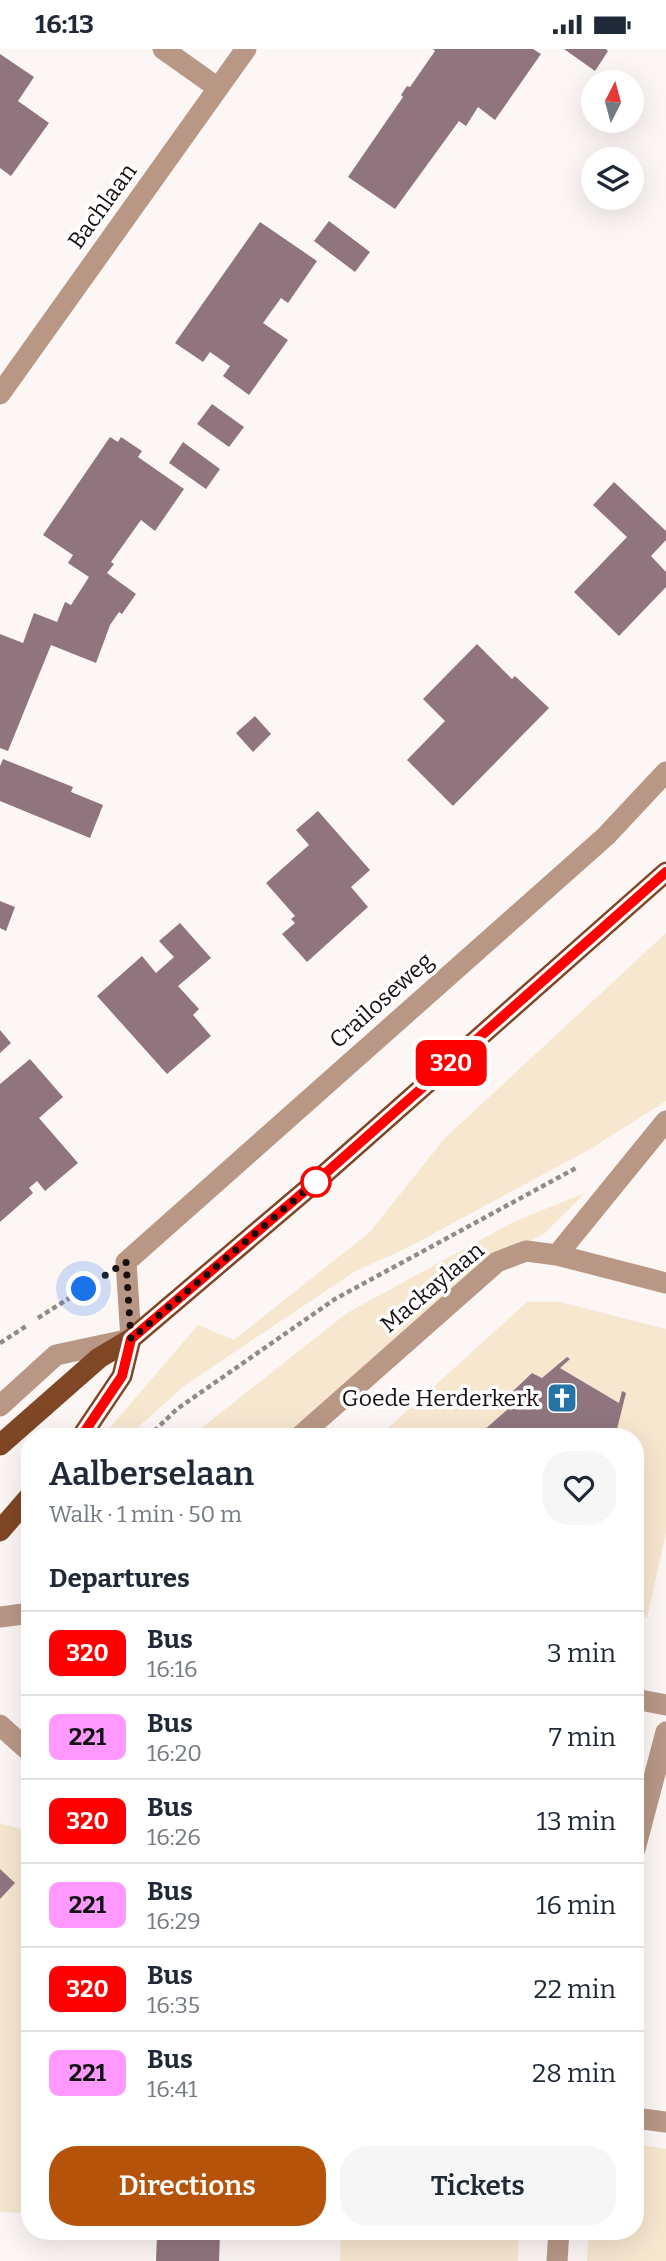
<!DOCTYPE html>
<html lang="en">
<head>
<meta charset="utf-8">
<style>
	body { margin:0; font-family:Bitter,serif; background:#f6f6f7; color:#1f2937; height:100vh; display:flex; flex-direction:column; font-size:26px; white-space:nowrap }
	* { box-sizing:border-box; margin:0 }
	p { font-size:23px; color:#747a83 }
	.icon { flex:none; width:38px; height:38px; fill:none; stroke:currentColor; stroke-width:2; stroke-linecap:round; stroke-linejoin:round }
	.map { position:relative; flex:1; overflow:hidden }
	.panel { position:absolute; left:21px; top:1379px; width:623px; height:812px; display:flex; flex-direction:column; background:#fff; border-radius:28px; box-shadow:0 7px 28px #0002 }
	.panel>* { flex:none }
	.badge { padding:0 14px; border-radius:10px; font-size:24px; line-height:46px }
	.needle { width:46px; rotate:6deg }
	.fabs { position:absolute; left:581px; top:21px; display:grid; gap:14px }
	.fabs a { display:grid; place-items:center; width:63px; height:63px; border-radius:50%; background:#fff; box-shadow:0 7px 28px #0002; font-size:35px }
	.you { position:absolute; width:35px; height:35px; margin:-18px; border:5px solid #fff; border-radius:50%; background:#1a73e8; box-shadow:0 0 0 10px #1a73e833 }
	.map>.badge { position:absolute; translate:-50% -50%; box-shadow:0 0 0 4px #fff }
	h2 { padding:0 28px; font-size:26px; line-height:63px }
	.round { display:grid; place-items:center; flex:none; width:74px; height:74px; border-radius:28px; background:#f6f6f7 }
	.summary { display:flex; align-items:center; justify-content:space-between; height:119px; padding:0 28px }
	h1 { font-size:33px; font-weight:600; line-height:52px }
	.primary-button { display:flex; gap:14px; margin-top:auto; padding:14px 28px }
	.primary-button a { flex:1; height:80px; border-radius:28px; background:#b45309; color:#fff; font-size:28px; font-weight:600; line-height:80px; text-align:center }
	.primary-button a+a { background:#f6f6f7; color:#1f2937 }
	ul { padding:0; list-style:none }
	li { display:flex; align-items:center; gap:21px; height:84px; padding:0 28px; border-top:2px solid #e0e1e3 }
	li div { flex:1 }
	li b { display:block; font-size:26px }
	li em { font-style:normal }
	li .badge { min-width:77px; font-weight:700; text-align:center }
	.status { display:flex; justify-content:space-between; align-items:center; height:49px; padding:0 35px; background:#fff; direction:ltr }
	.status svg { height:19px; fill:currentColor }
	.map>svg:first-child { display:block }
	.green { fill:#f7e7cf }
	.building { fill:#90757f }
	.lines { fill:none; stroke-linecap:round; stroke-linejoin:round }
	.path { stroke:#928a89; stroke-width:4.5; stroke-dasharray:5 3.5; stroke-linecap:butt }
	.minor { stroke:#b89785; stroke-width:21 }
	.major { stroke:#7f4725; stroke-width:21 }
	.line-casing { stroke:#fff; stroke-width:16 }
	.line { stroke:#f00; stroke-width:10 }
	.walk { stroke:#190f0e; stroke-width:7; stroke-dasharray:0 12.6 }
	.stop-dot { fill:#fff; stroke:#f00; stroke-width:3.5 }
	.labels { text-anchor:middle; stroke-width:7; stroke-linejoin:round; paint-order:stroke }
	.street-label { font-size:23px; fill:#190f0e; stroke:#fff }
	.poi-label { font-size:23px; fill:#190f0e; stroke:#fff; text-anchor:end }
</style>
</head>
<body>
<div class="status"><b>16:13</b><svg viewBox="0 0 49 12"><path d="M0 12V9h3v3zM5 12V6h3v6zM10 12V3h3v9zM15 12V0h3v12zM26 1h20v11H26zM47 4h2v5h-2z"/></svg></div>
<div class="map">
<svg width="666" height="2212" viewBox="0 0 666 2212">
	<rect width="100%" height="100%" fill="#fcf6f5"/>
	<path class="green" d="M666 884V1052L592 1099 407 1199 354 1223 184 1337 127 1388H102L198 1276 234 1291 370 1183 445 1089Z
		M585 1144 545 1184 490 1213 285 1388H190L347 1264 513 1173Z
		M527 1253H560L666 1280V1484L647 1569 635 1567V1388H615L622 1343 619 1354 560 1319 569 1310 542 1329 532 1324 512 1343 516 1353 476 1388H378Z
		M0 1774 30 1783V2164L0 2163Z
		M635 2095 666 2100V2212H587L589 2182H635Z
		M341 2182H519L518 2212H340Z"/>
	<path class="building" d="M433 0H533L541 5 495 71 478 58 466 77 459 72 395 160 348 128 403 48 401 46 407 37 410 38 435 2Z
		M564 0H606L608 2 595 22Z
		M0 5 34 28 18 52 49 74 11 127 0 119Z
		M329 172 370 203 355 223 314 192Z
		M260 173 317 212 288 254 281 249 263 274 288 291 249 346 223 327 230 317 210 303 203 313 175 294Z
		M212 355 244 378 229 398 197 375Z
		M110 388 118 393 121 388 142 402 138 408 184 440 155 482 141 471 111 513 114 515 107 524 136 545 122 565 119 563 110 576 96 614 51 596 8 702 0 699V585L23 594 34 564 57 573 65 553 71 556 89 528 68 514 73 506 43 486Z
		M183 393 220 420 206 440 169 414Z
		M614 433 666 482V491L651 507 666 523V538L619 587 574 543 627 488 593 456Z
		M477 595 512 630 515 627 549 659 453 757 407 711 445 672 423 650Z
		M255 667 271 685 253 703 236 684Z
		M3 710 73 738 71 743 103 756 90 789 0 752V717Z
		M318 762 370 821 351 838 368 858 307 913 282 885 295 874 291 870 295 867 266 834 309 796 296 781Z
		M0 852 15 858 6 882 0 879Z
		M180 874 211 909 178 937 199 960 193 966 211 987 167 1025 97 947 142 907 156 924 174 908 159 892Z
		M0 981 11 994 0 1004Z
		M30 1010 63 1048 39 1069 78 1114 45 1142 37 1132 29 1139 33 1144 0 1173V1035Z
		M567 1308 570 1310 560 1319 619 1354 622 1342 626 1344 615 1388H476L516 1353 512 1343 532 1324 542 1329Z
		M0 1820 15 1834 0 1850Z
		M188 2182H230V2186H220L219 2212H156L157 2186H188Z"/>
	<g class="lines">
		<path class="path" d="M38 1269 90 1236
			M0 1294 28 1276
			M148 1388 177 1360 335 1250 576 1119"/>
		<path class="minor" d="M163 0 218 39
			M0 345 246 0
			M557 1206 666 1072
			M0 1357 56 1306 131 1290 126 1213 606 787 666 723
			M299 1388 497 1213 526 1202 557 1206 666 1234
			M0 1568 30 1564
			M635 1650 666 1656
			M0 1676 30 1703
			M635 1800 666 1683
			M635 2069 666 2073
			M557 2212 559 2182"/>
		<path class="major" d="M81 1388 122 1327 131 1290
			M0 1396 99 1309 131 1290 319 1130 666 823
			M0 1482 30 1447"/>
	</g>
	<g class="lines">
		<g class="line-casing">
			<path id="line" d="M81 1388 122 1327 131 1290 319 1130 666 823"/>
		</g>
		<use href="#line" class="line"/>
		<path class="walk" d="M84 1240 126 1213 131 1290 319 1130 316 1133"/>
	</g>
	<defs>
		<g id="church-square" transform="scale(1.575)"><rect x="-9" y="-9" width="18" height="18" rx="4" fill="#2475a6" stroke="#fff"/><path d="M-1.2-6h2.4v3.5h3.3v2.4h-3.3V6h-2.4V-.1h-3.3v-2.4h3.3Z" fill="#fff"/></g>
	</defs>
	<g fill-rule="evenodd">
		<use href="#church-square" x="562" y="1349"/>
	</g>
	<circle class="stop-dot" cx="316" cy="1133" r="14"/>
	<g class="labels">
		<g class="street-label">
			<text transform="translate(102 157) rotate(-54)" y="8">Bachlaan</text>
			<text transform="translate(381 951) rotate(-42)" y="8">Crailoseweg</text>
			<text transform="translate(432 1238) rotate(-40)" y="8">Mackaylaan</text>
		</g>
		<g class="poi-label">
			<text x="539" y="1357">Goede Herderkerk</text>
		</g>
	</g>
</svg>
<div class="fabs">
<a><svg class="needle" viewBox="-14 -14 28 28"><path d="M0-13l5 13h-10z" fill="#e53935"/><path d="M0 13l5-13h-10z" fill="#747a83"/></svg></a>
<a><svg class="icon" aria-label="layers" viewBox="0 0 24 24"><path d="M12 4l9 5-9 5-9-5zM3 14l9 5 9-5"/></svg></a>
</div>
<div class="you" style="left:84px;top:1240px"></div>
<b class="badge" style="left:451px;top:1014px;background:#f00;color:#fff">320</b>
<section class="panel">
<div class="summary"><div><h1>Aalberselaan</h1><p>Walk · 1 min · 50 m</p></div><a class="round"><svg class="icon" aria-label="heart" viewBox="0 0 24 24"><path d="M12 20l-8-8c-3-5 5-10 8-4 3-6 11-1 8 4z"/></svg></a></div>
<h2>Departures</h2>
<ul>
<li><span class="badge" style="background:#f00;color:#fff">320</span><div><b>Bus</b><p>16:16</p></div><em>3 min</em></li>
<li><span class="badge" style="background:#f9f;color:#111">221</span><div><b>Bus</b><p>16:20</p></div><em>7 min</em></li>
<li><span class="badge" style="background:#f00;color:#fff">320</span><div><b>Bus</b><p>16:26</p></div><em>13 min</em></li>
<li><span class="badge" style="background:#f9f;color:#111">221</span><div><b>Bus</b><p>16:29</p></div><em>16 min</em></li>
<li><span class="badge" style="background:#f00;color:#fff">320</span><div><b>Bus</b><p>16:35</p></div><em>22 min</em></li>
<li><span class="badge" style="background:#f9f;color:#111">221</span><div><b>Bus</b><p>16:41</p></div><em>28 min</em></li>
</ul>
<div class="primary-button"><a>Directions</a><a>Tickets</a></div>
</section>
</div>
</body>
</html>
